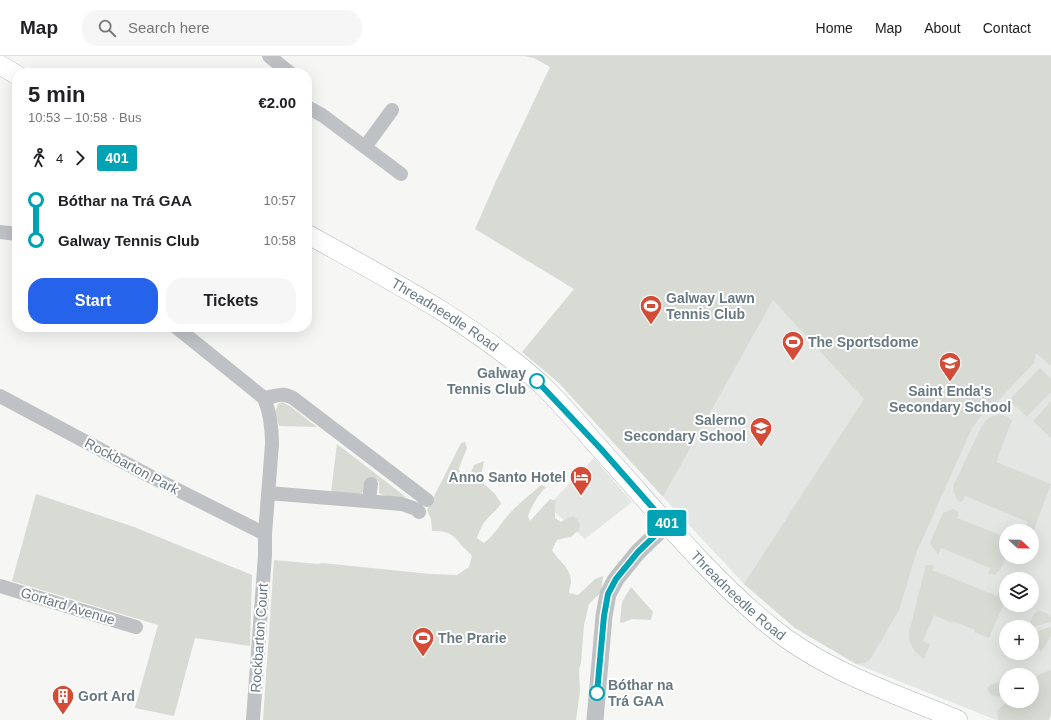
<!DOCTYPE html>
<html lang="en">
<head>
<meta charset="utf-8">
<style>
	body { margin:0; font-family:Arial,sans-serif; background:#f6f6f6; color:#202124; height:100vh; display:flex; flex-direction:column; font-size:15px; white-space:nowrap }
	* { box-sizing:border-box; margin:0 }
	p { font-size:13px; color:#757577 }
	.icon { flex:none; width:22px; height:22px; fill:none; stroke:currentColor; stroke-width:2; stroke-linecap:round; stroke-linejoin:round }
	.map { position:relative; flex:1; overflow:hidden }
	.sheet { position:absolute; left:12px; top:12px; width:300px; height:264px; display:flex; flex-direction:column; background:#fff; border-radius:16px; box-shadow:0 4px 16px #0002 }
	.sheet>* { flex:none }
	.badge { padding:0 8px; border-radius:3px; font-size:14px; line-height:26px }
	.needle { width:26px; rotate:112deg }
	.fabs { position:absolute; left:999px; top:468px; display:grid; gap:8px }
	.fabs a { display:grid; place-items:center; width:40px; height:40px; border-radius:50%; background:#fff; box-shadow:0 4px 16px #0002; font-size:20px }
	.map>.badge { position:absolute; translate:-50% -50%; box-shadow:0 0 0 2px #fff }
	.legs { display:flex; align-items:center; gap:6px; height:44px; padding:0 16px; font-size:13px }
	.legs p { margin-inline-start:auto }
	.headline { display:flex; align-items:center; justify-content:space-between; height:68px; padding:0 16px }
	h1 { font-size:22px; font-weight:800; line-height:30px }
	.primary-button { display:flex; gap:8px; margin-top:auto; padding:8px 16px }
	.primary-button a { flex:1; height:46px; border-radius:16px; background:#2563eb; color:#fff; font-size:16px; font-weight:800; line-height:46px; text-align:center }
	.primary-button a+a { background:#f6f6f6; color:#202124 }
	ul { padding:0 16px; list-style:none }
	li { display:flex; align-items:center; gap:14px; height:40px; font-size:15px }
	li i { display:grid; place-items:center; width:6px; height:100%; margin:0 5px; background:currentColor }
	li i::after { content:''; width:10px; height:10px; margin:-5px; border:3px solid; border-radius:50%; background:#fff }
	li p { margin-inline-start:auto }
	li:first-child i { background:linear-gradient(#0000 50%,currentColor 0) }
	li:last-child i { background:linear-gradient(currentColor 50%,#0000 0) }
	header { display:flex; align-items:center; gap:24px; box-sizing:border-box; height:56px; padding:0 20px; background:#fff; border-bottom:1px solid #e0e0e0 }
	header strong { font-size:19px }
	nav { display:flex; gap:22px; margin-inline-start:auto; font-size:14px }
	.search { width:280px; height:36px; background:#f6f6f6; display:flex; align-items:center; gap:10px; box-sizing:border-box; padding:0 14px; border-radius:16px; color:#757577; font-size:15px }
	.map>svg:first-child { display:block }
	.built { fill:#e4e6e4; fill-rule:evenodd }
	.green { fill:#d7dbd3 }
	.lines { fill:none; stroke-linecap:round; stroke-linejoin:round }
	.secondary-casing { stroke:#b0b6ba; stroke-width:20 }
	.minor { stroke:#bec2c5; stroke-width:14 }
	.tertiary { stroke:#bec2c5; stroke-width:17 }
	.secondary { stroke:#fff; stroke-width:19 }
	.line-1-casing { stroke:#fff; stroke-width:9 }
	.line-1 { stroke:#00a3b4; stroke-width:6 }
	.stop-1-dot { fill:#fff; stroke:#00a3b4; stroke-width:2 }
	.labels { text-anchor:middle; stroke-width:4; stroke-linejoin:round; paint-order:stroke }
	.poi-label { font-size:14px; font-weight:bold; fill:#687982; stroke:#fff; text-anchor:start }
	.street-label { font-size:14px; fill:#687982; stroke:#fff }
	.stop-label { font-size:14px; font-weight:bold; fill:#687982; stroke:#fff; text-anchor:end }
</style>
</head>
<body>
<header>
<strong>Map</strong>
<div class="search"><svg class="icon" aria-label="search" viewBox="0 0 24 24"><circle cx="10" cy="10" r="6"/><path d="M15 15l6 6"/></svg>Search here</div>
<nav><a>Home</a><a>Map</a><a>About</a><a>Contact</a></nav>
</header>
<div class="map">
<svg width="1051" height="664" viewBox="0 0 1051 664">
	<rect width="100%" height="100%" fill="#f6f6f4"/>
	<path class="built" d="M849 127 1051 310V658L1049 664H996L856 608 795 572 744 528 663 441 772 244ZM1006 475H1032V501H1006ZM1006 523H1032V549H1006ZM1006 571H1032V597H1006ZM1006 619H1032V645H1006Z
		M594 402 632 446 585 483 548 450Z"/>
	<path class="green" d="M524 0H1051V310L1036 297 1034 307 991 352 982 359 972 372 917 495 899 554 871 602 865 607 856 608 795 572 744 528 864 343 773 244 663 441 559 327 522 296 574 233 475 173 496 125 550 11 534 2Z
		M1040 312 1051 323V336L1027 361 1009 344Z
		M1051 345V382L1033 365Z
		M282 346 290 350 317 371 279 370 275 356 278 348Z
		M1000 358 1006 360 1012 364 996 406 1051 428 1033 476 1025 473 1028 466 965 440 962 446 958 445 953 435 954 428 982 369 990 361Z
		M465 386 467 392 459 412 461 421 469 422 474 409 484 405 481 421 482 426 495 438 501 447C496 456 494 455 488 462 483 467 479 475 477 482L484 487C496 478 501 466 511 456 520 446 531 438 541 429L546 431C538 439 532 449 528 460L530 465 550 443 556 445 555 451V462L561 466 567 462 574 460 580 467 579 474 571 481 565 482 557 484 552 494C558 505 572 512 571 527 570 530 569 533 569 537L578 539 595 523 603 520 601 536 589 548 584 569 581 607 579 614 580 635 576 664H263L274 504 318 508 322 507 430 518 457 519 469 511 472 500C469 496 466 494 462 490 460 488 459 485 456 483 449 475 441 475 432 475L431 463 427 454 461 387Z
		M337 388 406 441C396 441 388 442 379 437V425L365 424C365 427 366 434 363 436 359 441 338 436 331 436Z
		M36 438 134 471 252 519 250 590 195 582 174 660 135 652 158 569 12 525Z
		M953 453 959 456 957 462 1003 480 1005 474 1007 475H1006C1006 491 1009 507 995 519L988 518 990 512 941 492 938 499 930 487 943 457Z
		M926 509H934L932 514 997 540 1001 531 1006 532V542L989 582 974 576 975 574 953 565 952 567 934 559 923 585 930 588 924 603C915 596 908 589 909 577Z
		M631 531 653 556 651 564 632 563 622 567 620 566 622 546Z
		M1040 555 1046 557 1051 561V566L1032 571C1029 565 1032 560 1036 556Z
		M1051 571V580L1041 596 1039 594V585L1035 576Z
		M1051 614V658L1049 664H998V661L997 655 1007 645H1032V624L1040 618Z
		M1000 626H1006V636C1001 642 996 641 990 638L987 632 990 629Z"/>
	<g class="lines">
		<g class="secondary-casing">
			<g id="secondary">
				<path d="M0 9 17 19"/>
				<path id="s1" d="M307 178C388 223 470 265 540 327 559 345 576 365 593 385 650 447 705 517 770 570 824 615 894 637 958 664"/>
			</g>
		</g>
		<path class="minor" d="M269 0 290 17
			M307 51 322 59 401 118
			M365 91 392 54
			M0 176 17 178
			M176 271 264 342C270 356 272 373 272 388L265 478V499L253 664
			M0 340 146 418 265 478
			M264 342C276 341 281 335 293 342L427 444
			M268 437 402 448 416 453 419 456
			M369 445 371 428
			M0 530 136 571"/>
		<path class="tertiary" d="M595 664 604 560 608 538 616 523 638 496 667 468"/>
		<use href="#secondary" class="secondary"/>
	</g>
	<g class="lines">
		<g class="line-1-casing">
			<path id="line-1" d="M537 325 601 393 667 468 638 496 616 523 608 538 604 560 597 637"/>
		</g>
		<use href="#line-1" class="line-1"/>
	</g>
	<defs>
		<g id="stadium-pin" transform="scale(1.15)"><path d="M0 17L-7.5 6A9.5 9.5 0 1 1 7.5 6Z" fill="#d34c37" stroke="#fff"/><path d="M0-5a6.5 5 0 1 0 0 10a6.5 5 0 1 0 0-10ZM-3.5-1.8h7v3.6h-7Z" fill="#fff"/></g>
		<g id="school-pin" transform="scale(1.15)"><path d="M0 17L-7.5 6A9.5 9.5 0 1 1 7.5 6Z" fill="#d34c37" stroke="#fff"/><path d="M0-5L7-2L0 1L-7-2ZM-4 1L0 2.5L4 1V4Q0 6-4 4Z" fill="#fff"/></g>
		<g id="hotel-pin" transform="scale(1.15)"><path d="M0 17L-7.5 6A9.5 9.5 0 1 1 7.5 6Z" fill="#d34c37" stroke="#fff"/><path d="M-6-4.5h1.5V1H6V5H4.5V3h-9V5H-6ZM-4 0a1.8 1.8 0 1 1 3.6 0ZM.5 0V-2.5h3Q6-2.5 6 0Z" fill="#fff"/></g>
		<g id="building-pin" transform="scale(1.15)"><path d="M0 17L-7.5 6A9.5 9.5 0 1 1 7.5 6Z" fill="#d34c37" stroke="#fff"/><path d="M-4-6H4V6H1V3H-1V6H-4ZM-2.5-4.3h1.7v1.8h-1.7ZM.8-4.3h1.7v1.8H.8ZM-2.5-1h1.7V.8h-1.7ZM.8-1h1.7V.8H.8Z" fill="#fff"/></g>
	</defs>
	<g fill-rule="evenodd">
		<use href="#stadium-pin" x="651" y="250"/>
		<use href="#stadium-pin" x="793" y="286"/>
		<use href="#school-pin" x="950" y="307"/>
		<use href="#school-pin" x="761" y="372"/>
		<use href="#hotel-pin" x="581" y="421"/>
		<use href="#stadium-pin" x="423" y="582"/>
		<use href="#building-pin" x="63" y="640"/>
	</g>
	<g class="stop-1-dot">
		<circle cx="537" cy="325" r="7"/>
		<circle cx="597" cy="637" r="7"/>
	</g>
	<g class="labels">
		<g class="poi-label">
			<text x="666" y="247">Galway Lawn<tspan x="666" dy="16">Tennis Club</tspan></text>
			<text x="808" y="291">The Sportsdome</text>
			<text x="950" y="340" text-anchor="middle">Saint Enda's<tspan x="950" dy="16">Secondary School</tspan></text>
			<text x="746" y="369" text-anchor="end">Salerno<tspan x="746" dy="16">Secondary School</tspan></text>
			<text x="566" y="426" text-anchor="end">Anno Santo Hotel</text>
			<text x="438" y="587">The Prarie</text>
			<text x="78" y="645">Gort Ard</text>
		</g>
		<g class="street-label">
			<text dy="5" stroke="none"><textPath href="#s1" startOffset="160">Threadneedle Road</textPath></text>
			<text transform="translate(132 410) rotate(28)" y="5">Rockbarton Park</text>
			<text dy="5" stroke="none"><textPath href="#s1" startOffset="568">Threadneedle Road</textPath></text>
			<text transform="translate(68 550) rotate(17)" y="5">Gortard Avenue</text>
			<text transform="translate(259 582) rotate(-86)" y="5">Rockbarton Court</text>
		</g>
		<g class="stop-label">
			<text x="526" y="322">Galway<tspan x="526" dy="16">Tennis Club</tspan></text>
			<text x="608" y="634" text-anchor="start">Bóthar na<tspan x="608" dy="16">Trá GAA</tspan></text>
		</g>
	</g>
</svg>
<div class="fabs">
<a><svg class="needle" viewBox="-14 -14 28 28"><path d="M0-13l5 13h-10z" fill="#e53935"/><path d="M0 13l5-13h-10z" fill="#757577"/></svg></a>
<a><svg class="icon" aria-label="layers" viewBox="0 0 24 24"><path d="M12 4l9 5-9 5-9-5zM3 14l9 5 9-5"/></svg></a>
<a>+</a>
<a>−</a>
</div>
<b class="badge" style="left:667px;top:467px;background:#00a3b4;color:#fff">401</b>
<section class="sheet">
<div class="headline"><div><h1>5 min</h1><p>10:53 – 10:58 · Bus</p></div><b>€2.00</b></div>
<div class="legs"><svg class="icon" aria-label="walk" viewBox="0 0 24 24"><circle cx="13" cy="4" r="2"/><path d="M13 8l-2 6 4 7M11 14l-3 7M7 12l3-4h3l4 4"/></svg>4<svg class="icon" aria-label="forward" viewBox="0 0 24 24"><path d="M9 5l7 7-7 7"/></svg><b class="badge" style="background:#00a3b4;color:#fff">401</b></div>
<ul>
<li><i style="color:#00a3b4"></i><b>Bóthar na Trá GAA</b><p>10:57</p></li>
<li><i style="color:#00a3b4"></i><b>Galway Tennis Club</b><p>10:58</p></li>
</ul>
<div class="primary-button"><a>Start</a><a>Tickets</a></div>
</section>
</div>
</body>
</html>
